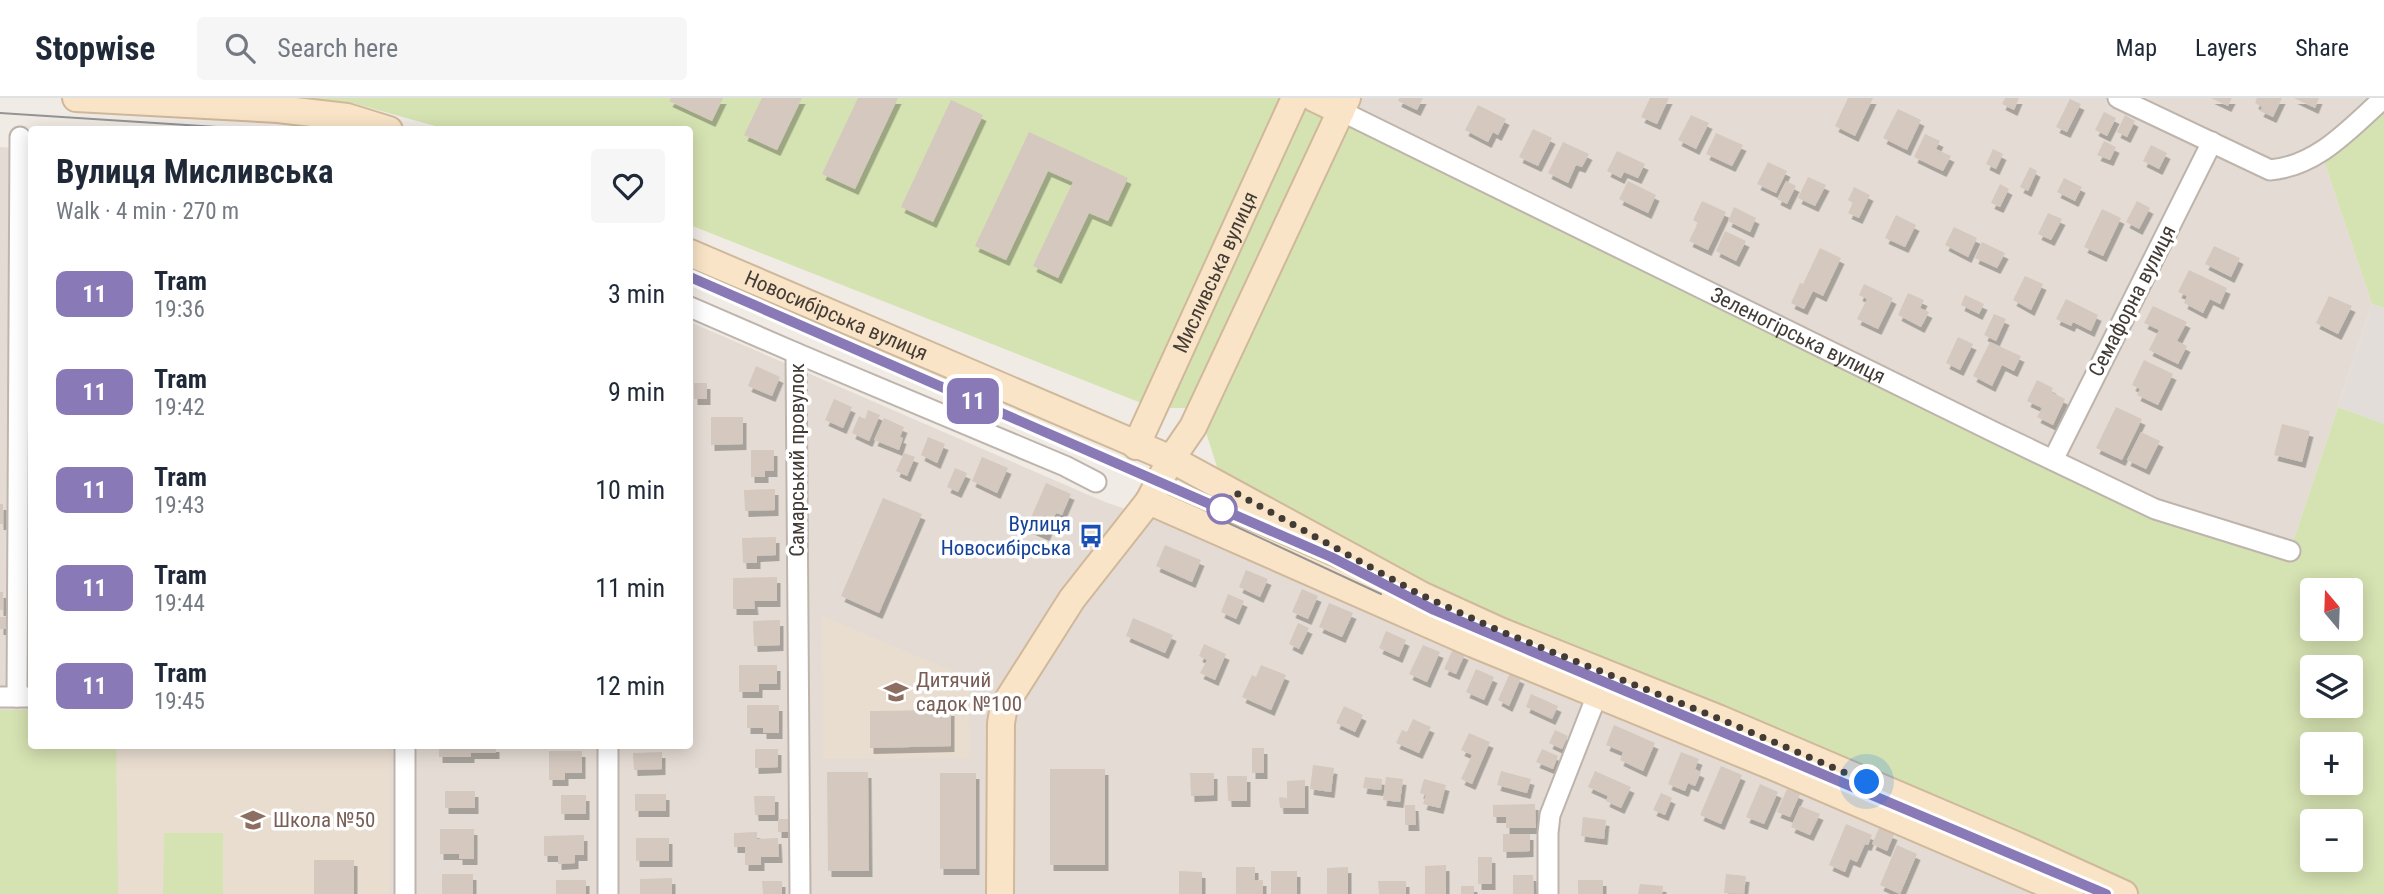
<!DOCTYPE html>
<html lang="en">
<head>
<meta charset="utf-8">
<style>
	body { margin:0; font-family:"Roboto Condensed",sans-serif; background:#f6f6f7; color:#1f2937; height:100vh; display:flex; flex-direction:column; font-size:26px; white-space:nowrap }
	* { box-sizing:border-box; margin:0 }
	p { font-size:23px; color:#747a83 }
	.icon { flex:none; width:38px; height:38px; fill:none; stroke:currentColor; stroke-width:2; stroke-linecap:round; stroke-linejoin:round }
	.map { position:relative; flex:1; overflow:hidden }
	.side { position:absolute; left:28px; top:28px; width:665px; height:623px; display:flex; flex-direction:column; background:#fff; border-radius:7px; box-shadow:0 4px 18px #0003 }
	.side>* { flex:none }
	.badge { padding:0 14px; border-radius:10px; font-size:24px; line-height:46px }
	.needle { width:46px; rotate:341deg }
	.controls { position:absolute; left:2300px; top:480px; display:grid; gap:14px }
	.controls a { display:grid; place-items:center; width:63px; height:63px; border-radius:7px; background:#fff; box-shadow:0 4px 18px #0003; font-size:35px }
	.you { position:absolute; width:35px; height:35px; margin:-18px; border:5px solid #fff; border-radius:50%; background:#1a73e8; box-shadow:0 0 0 10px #1a73e833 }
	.map>.badge { position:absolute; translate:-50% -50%; box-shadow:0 0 0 4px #fff }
	.round { display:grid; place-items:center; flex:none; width:74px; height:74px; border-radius:7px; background:#f6f6f7 }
	.summary { display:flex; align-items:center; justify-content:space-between; height:119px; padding:0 28px }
	h1 { font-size:33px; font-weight:700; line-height:52px }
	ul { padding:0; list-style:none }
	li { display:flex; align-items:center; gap:21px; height:98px; padding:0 28px }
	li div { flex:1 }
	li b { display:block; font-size:26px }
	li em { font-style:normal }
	li .badge { min-width:77px; font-weight:700; text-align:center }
	header { display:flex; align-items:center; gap:42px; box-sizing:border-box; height:98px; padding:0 35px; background:#fff; border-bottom:2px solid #e0e1e3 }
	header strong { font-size:33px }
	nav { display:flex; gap:38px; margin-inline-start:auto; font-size:24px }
	.search { width:490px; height:63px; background:#f6f6f7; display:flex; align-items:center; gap:18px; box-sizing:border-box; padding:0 24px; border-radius:7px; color:#747a83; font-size:26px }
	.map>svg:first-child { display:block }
	.residential { fill:#e4dcd4 }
	.industrial { fill:#e3ddda }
	.education { fill:#e9ddd0 }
	.green { fill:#d5e2b1; fill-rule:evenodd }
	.building { fill:#d4c8bf; filter:url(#shadow) }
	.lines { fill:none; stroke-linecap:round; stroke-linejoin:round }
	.street-casing { stroke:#beb4ac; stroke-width:23 }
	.secondary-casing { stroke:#d0b89b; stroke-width:30 }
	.street { stroke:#fff; stroke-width:19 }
	.secondary { stroke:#f9e4c7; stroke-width:26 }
	.tram { stroke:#949494; stroke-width:2 }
	.line-casing { stroke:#fff; stroke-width:16 }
	.line { stroke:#897ab7; stroke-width:10 }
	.walk { stroke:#433b35; stroke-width:7; stroke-dasharray:0 12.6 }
	.stop-dot { fill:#fff; stroke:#897ab7; stroke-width:3.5 }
	.labels { text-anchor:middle; stroke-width:7; stroke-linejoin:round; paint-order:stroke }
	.street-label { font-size:21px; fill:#433b35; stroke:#fff }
	.transit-label { font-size:21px; fill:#164399; stroke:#fff; text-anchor:end }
	.education-label { font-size:21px; fill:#785e54; stroke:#fff; text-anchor:start }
</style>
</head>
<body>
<header>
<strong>Stopwise</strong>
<div class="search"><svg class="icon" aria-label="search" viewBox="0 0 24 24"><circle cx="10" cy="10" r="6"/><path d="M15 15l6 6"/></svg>Search here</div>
<nav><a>Map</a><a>Layers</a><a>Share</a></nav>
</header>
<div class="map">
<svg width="2384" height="796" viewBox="0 0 2384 796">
	<defs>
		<filter id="shadow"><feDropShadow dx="3.5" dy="6" stdDeviation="0" flood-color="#0004"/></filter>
	</defs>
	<rect width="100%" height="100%" fill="#f1ebe5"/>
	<path class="residential" d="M1347 0H2384L2321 54 2372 206 2290 453 2155 411 1341 13Z
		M0 49 31 51 32 648H690V224L1105 404 1290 467 2070 796H0Z"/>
	<path class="industrial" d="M2372 206 2384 210V326L2338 309Z"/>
	<path class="education" d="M822 518 969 580 970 660 823 661Z
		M116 648H389V796H118Z"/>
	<path class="green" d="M297 0H1347L1341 13 2155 411 2290 453 2338 309 2384 326V796H2070L1187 428 1218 372 1204 328 1201 310H1154L690 127V32L446 31 349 4ZM2312 492H2350V530H2312ZM2312 569H2350V607H2312ZM2312 646H2350V684H2312ZM2312 723H2350V761H2312Z
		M2384 0V210L2372 206 2321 54Z
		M0 612H31L32 648H116L118 796H0Z
		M164 735H223V796H163Z"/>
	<path class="building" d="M671 0H723L712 23 669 3Z
		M762 0H802L777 52 744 37Z
		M858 0H898L855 91 822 76Z
		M1399 0H1423L1417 12 1398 3Z
		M1650 0H1669L1657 26 1641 19Z
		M1848 0H1873L1855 38 1835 28Z
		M2005 0H2019L2014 12 2002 6Z
		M2211 0H2232L2228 8Z
		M2257 0H2282L2273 19 2260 13 2262 9 2255 5Z
		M2294 0H2319L2315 10Z
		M2070 1 2081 6 2067 34 2056 29Z
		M951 2 983 17 933 124 901 109Z
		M1478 7 1506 21 1498 37 1493 34 1488 44 1465 32Z
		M1898 11 1921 22 1907 52 1883 40Z
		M2104 14 2116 20 2107 38 2095 32Z
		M1691 17 1709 25 1696 51 1678 42Z
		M2125 17 2135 23 2127 39 2117 34Z
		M1533 31 1552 40 1538 68 1519 59Z
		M1029 34 1128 80 1108 123 1089 115 1058 180 1033 168 1073 84 1048 73 1006 162 975 148Z
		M1716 35 1743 47 1732 68 1706 56Z
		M1925 36 1940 43 1936 51 1951 58 1943 73 1914 59Z
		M2104 43 2116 49 2110 62 2097 57Z
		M1563 44 1589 56 1582 69 1576 67 1568 85 1548 75Z
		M2151 47 2167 55 2159 71 2143 63Z
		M1993 51 2003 56 1996 71 1986 66Z
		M1617 53 1645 66 1638 80 1624 74 1621 80 1607 73Z
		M1768 64 1787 73 1776 95 1757 86Z
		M2030 69 2037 73 2028 93 2020 89Z
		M1808 79 1826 87 1815 108 1798 100Z
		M2064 80 2082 89 2075 103 2057 94Z
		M1628 83 1656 97 1648 115 1619 101Z
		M1786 83 1796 88 1787 106 1777 101Z
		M2000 86 2009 91 2000 109 1991 105Z
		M1854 89 1870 97 1859 120 1848 115 1853 105 1848 102Z
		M1702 103 1726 114 1708 152 1689 143 1698 125 1693 122Z
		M2137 103 2150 110 2139 131 2126 124Z
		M1734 109 1756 120 1750 134 1728 123Z
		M2102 111 2121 120 2103 158 2084 149Z
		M2048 115 2062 121 2051 142 2038 136Z
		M1896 117 1916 127 1905 149 1885 140Z
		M1954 129 1977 140 1968 159 1945 147Z
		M1725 133 1746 143 1736 163 1716 153Z
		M1982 144 2005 155 1997 170 1975 160Z
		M2214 148 2240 160 2231 179 2205 166Z
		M1820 150 1841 160 1823 198 1813 193 1804 211 1791 205 1800 185 1803 186Z
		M2189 172 2227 190 2220 206 2210 201 2203 215 2184 205 2187 198 2178 194Z
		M2025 178 2043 186 2031 212 2013 202Z
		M1864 186 1893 200 1878 231 1857 221 1867 201 1859 197Z
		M1908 195 1924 202 1920 210 1929 214 1921 229 1898 217Z
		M1965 197 1984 206 1979 216 1961 207Z
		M2329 198 2352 208 2338 236 2316 225Z
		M2066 201 2098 217 2091 233 2073 224 2071 228 2056 221Z
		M2153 208 2187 224 2177 243 2187 248 2178 266 2149 252 2159 232 2144 225Z
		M1994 216 2006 221 1996 243 1984 237Z
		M1958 239 1973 246 1960 272 1946 265Z
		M1990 244 2021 258 2014 273 2002 267 1992 288 1973 278Z
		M2144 262 2173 276 2158 307 2137 297 2140 291 2132 287Z
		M756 268 780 279 772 298 748 288Z
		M2037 282 2053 290 2051 294 2065 301 2053 327 2037 319 2042 310 2027 303Z
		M694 285H707V301H694Z
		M834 301 852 309 843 330 825 322Z
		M2116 309 2142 321 2122 362 2096 350Z
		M868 312 880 317 869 343 852 335 859 318 865 321Z
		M711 319H743V346L711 347Z
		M884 320 904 329 900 339 903 340 899 352 874 342Z
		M2282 326 2310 333 2302 364 2274 357Z
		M2141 334 2160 343 2146 371 2127 362Z
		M928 339 945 346 937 365 921 357Z
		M751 352H774V373H765V379H751Z
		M904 355 915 359 907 378 896 373Z
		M982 359 1008 370 997 395 972 383Z
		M955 370 967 375 958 394 947 389Z
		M1046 385 1071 396 1062 417 1056 415 1046 437 1027 429Z
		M775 391V412L745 413 744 392Z
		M883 400 922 416 879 515 841 498Z
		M0 406H3V426H0Z
		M776 439V457L757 458V465H743L742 440Z
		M1165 447 1201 462 1192 484 1156 468Z
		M1246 472 1268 481 1260 499 1239 489Z
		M777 479V503H754L755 511H733V480Z
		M1302 491 1318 498 1308 521 1292 514Z
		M0 494H3V512H0Z
		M1228 496 1244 503 1236 521 1221 514Z
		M1329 505 1353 515 1342 539 1319 529Z
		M0 519H11V531H0Z
		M1133 520 1173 537 1165 555 1126 538Z
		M780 522V547L754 548 753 523Z
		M1298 525 1309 530 1299 551 1289 546Z
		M1386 533 1406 542 1399 559 1379 550Z
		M1204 546 1226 556 1215 582 1200 575 1207 562 1199 558Z
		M1423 547 1440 554 1427 584 1409 576Z
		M1453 551 1465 556 1456 576 1444 571Z
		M739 567H777V586H759V594H739Z
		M1261 567 1286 577 1271 612 1242 599 1252 577 1256 579Z
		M1476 571 1494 579 1484 602 1466 594Z
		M1510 575 1521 580 1509 608 1498 602Z
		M1531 596 1558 608 1552 621 1526 609Z
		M747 607H779V635H763V630H747Z
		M1344 608 1363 617 1355 634 1336 625Z
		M951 612V648L870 650V613Z
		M1413 621 1431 629 1419 655 1396 645 1402 632 1407 634Z
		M1614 627 1655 645 1643 673 1620 662 1623 654 1606 647Z
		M1555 632 1568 638 1562 651 1549 645Z
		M1469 635 1490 644 1472 686 1461 681 1472 657 1461 652Z
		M439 648H496V655H471V659H439Z
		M1252 650H1264V675H1252Z
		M755 651H778V669L755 670Z
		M1542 651 1558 658 1553 671 1536 664Z
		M549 653H582V675H565V682H549Z
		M662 654V671L634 672 633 655Z
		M1681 654 1699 661 1695 671 1701 674 1695 688 1688 685 1685 693 1668 686Z
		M1313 667 1334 670 1331 694 1310 691Z
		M1721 668 1742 677 1721 726 1700 717Z
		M1050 671H1105V767H1050Z
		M1501 673 1531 681 1527 695 1497 687Z
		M1595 673 1631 689 1621 710 1606 703 1608 698 1588 689Z
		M827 674H868L869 773H828Z
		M940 675H976V771H940Z
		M1190 675H1214V697L1191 698Z
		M1227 678H1247V703H1228Z
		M1365 679 1382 681 1381 692 1363 690Z
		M1386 679 1403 681 1400 704 1383 702Z
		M1424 681 1446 687 1440 710 1423 706 1426 697 1420 695Z
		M1305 682V710H1280L1279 699 1287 700V683Z
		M1760 686 1778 694 1764 726 1746 719Z
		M1787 691 1800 696 1790 719 1777 714Z
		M445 693H475V710H445Z
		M1661 695 1672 700 1665 717 1653 712Z
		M635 696H666V713H635Z
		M561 697H586V716H561Z
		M754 698H775V717H755Z
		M1535 706 1536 730H1506V719H1493V707Z
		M1405 707H1415L1416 727H1405Z
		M1800 708 1820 716 1810 737 1791 729Z
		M1583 719 1606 722 1604 741 1581 738Z
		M778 721H792V734H778Z
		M1846 726 1872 737 1868 747 1865 746 1857 764 1850 761 1845 774 1829 767Z
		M1879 730 1894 736 1887 753 1872 746Z
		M440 731H474V761H459V756H440Z
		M757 734V741L778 740 779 759H761V767H745V749H734V735Z
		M1503 736H1530V753L1503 754Z
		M584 737V757H575V765L558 766V758H544V738Z
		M636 740H669V763H636Z
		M1897 747 1917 756 1900 796 1880 787Z
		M1478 759H1492V786H1478Z
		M314 762H354V796H314Z
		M1446 767V796H1425V768Z
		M1236 769H1255V782H1263V796H1236Z
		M1348 769V796H1327V770Z
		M1179 773 1202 774V796H1179Z
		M1271 773H1297V796H1271Z
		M442 776H473V796H442Z
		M1726 776 1746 778 1744 796 1724 795Z
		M1513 777H1533L1534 796H1513Z
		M672 780V796H640V781Z
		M556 782H586V796H556Z
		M1578 782H1603V796H1578Z
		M762 783H782V796H763Z
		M1378 783H1406V796H1379Z
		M1640 786 1663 788 1662 796H1638Z
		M1461 788H1474V796H1461Z"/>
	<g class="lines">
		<g class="street-casing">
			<g id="street">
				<path d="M2118 0 2270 72C2318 68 2350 30 2384 0"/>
				<path id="s1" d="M1341 13 1994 334 2155 411 2290 453"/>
				<path d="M690 209 796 255"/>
				<path d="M2053 362 2212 44"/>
				<path d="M0 599H32"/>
				<path d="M17 599 20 39"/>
				<path d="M405 648V796"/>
				<path d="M608 648V796"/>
				<path d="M800 796 796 255 1065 368 1096 384"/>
				<path d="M1548 796V735L1550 717 1597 597"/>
			</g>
		</g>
		<g class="secondary-casing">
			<g id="secondary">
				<path d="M76 0 278 11 347 19 389 32"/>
				<path d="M1314 0 1341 13"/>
				<path id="s2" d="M690 155 1171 361 1421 497 1500 533 1720 621 2018 748 2124 796"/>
				<path id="s3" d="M1136 348 1295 0"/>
				<path d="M1149 403 1474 546 1772 668 2070 796"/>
				<path d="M1000 796 1001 625 1004 608 1072 501 1149 403 1171 361 1193 329 1347 0"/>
			</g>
		</g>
		<use href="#street" class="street"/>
		<use href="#secondary" class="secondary"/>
		<path class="tram" d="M0 15 264 32
			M690 179 1331 459 1434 512 2106 796
			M1222 422 1381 496"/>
	</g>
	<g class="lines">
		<g class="line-casing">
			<path id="line" d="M690 179 1331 459 1434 512 2106 796"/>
		</g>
		<use href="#line" class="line"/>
		<path class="walk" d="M1222 411 1234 394 1421 497 1500 533 1720 621 1867 684"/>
	</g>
	<defs>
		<g id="bus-bare" transform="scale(1.89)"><path d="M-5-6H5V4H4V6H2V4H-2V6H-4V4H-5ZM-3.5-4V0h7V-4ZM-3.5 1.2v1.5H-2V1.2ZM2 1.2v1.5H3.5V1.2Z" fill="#1a4fb4" stroke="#fff" stroke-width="2.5" paint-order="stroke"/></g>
		<g id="school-bare" transform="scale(1.89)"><path d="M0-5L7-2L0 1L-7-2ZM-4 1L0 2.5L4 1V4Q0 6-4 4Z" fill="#8d6e63" stroke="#fff" stroke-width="2.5" paint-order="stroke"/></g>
	</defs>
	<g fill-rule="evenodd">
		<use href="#bus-bare" x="1091" y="438"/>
		<use href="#school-bare" x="896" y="594"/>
		<use href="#school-bare" x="253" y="722"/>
	</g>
	<circle class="stop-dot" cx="1222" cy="411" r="14"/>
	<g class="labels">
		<g class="street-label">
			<text dy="7" stroke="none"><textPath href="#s3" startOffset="191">Мисливська вулиця</textPath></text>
			<text transform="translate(2132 203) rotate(-63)" y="7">Семафорна вулиця</text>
			<text dy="7" stroke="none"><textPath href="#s2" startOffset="159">Новосибірська вулиця</textPath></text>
			<text dy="7" stroke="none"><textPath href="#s1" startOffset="509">Зеленогірська вулиця</textPath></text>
			<text transform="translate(797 362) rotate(-90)" y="7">Самарський провулок</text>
		</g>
		<g class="transit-label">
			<text x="1071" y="433">Вулиця<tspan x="1071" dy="24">Новосибірська</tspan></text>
		</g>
		<g class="education-label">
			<text x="916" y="589">Дитячий<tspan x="916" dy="24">садок №100</tspan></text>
			<text x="273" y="729">Школа №50</text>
		</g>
	</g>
</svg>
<div class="controls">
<a><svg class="needle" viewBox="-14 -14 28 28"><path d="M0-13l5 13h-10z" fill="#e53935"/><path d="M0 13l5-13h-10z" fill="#747a83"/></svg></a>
<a><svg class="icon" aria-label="layers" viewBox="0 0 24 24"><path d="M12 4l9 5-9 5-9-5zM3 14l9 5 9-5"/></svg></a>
<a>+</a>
<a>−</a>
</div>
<div class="you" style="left:1867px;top:684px"></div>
<b class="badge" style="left:973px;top:303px;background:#897ab7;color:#fff">11</b>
<section class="side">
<div class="summary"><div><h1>Вулиця Мисливська</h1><p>Walk · 4 min · 270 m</p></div><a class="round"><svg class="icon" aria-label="heart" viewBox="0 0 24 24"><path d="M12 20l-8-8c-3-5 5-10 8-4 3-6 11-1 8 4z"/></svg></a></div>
<ul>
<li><span class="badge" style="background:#897ab7;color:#fff">11</span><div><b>Tram</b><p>19:36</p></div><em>3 min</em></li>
<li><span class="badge" style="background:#897ab7;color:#fff">11</span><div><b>Tram</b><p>19:42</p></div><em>9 min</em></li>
<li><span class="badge" style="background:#897ab7;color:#fff">11</span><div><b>Tram</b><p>19:43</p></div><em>10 min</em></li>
<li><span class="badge" style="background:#897ab7;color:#fff">11</span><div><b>Tram</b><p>19:44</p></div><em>11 min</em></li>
<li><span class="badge" style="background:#897ab7;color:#fff">11</span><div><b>Tram</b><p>19:45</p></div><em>12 min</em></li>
</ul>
</section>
</div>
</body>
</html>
